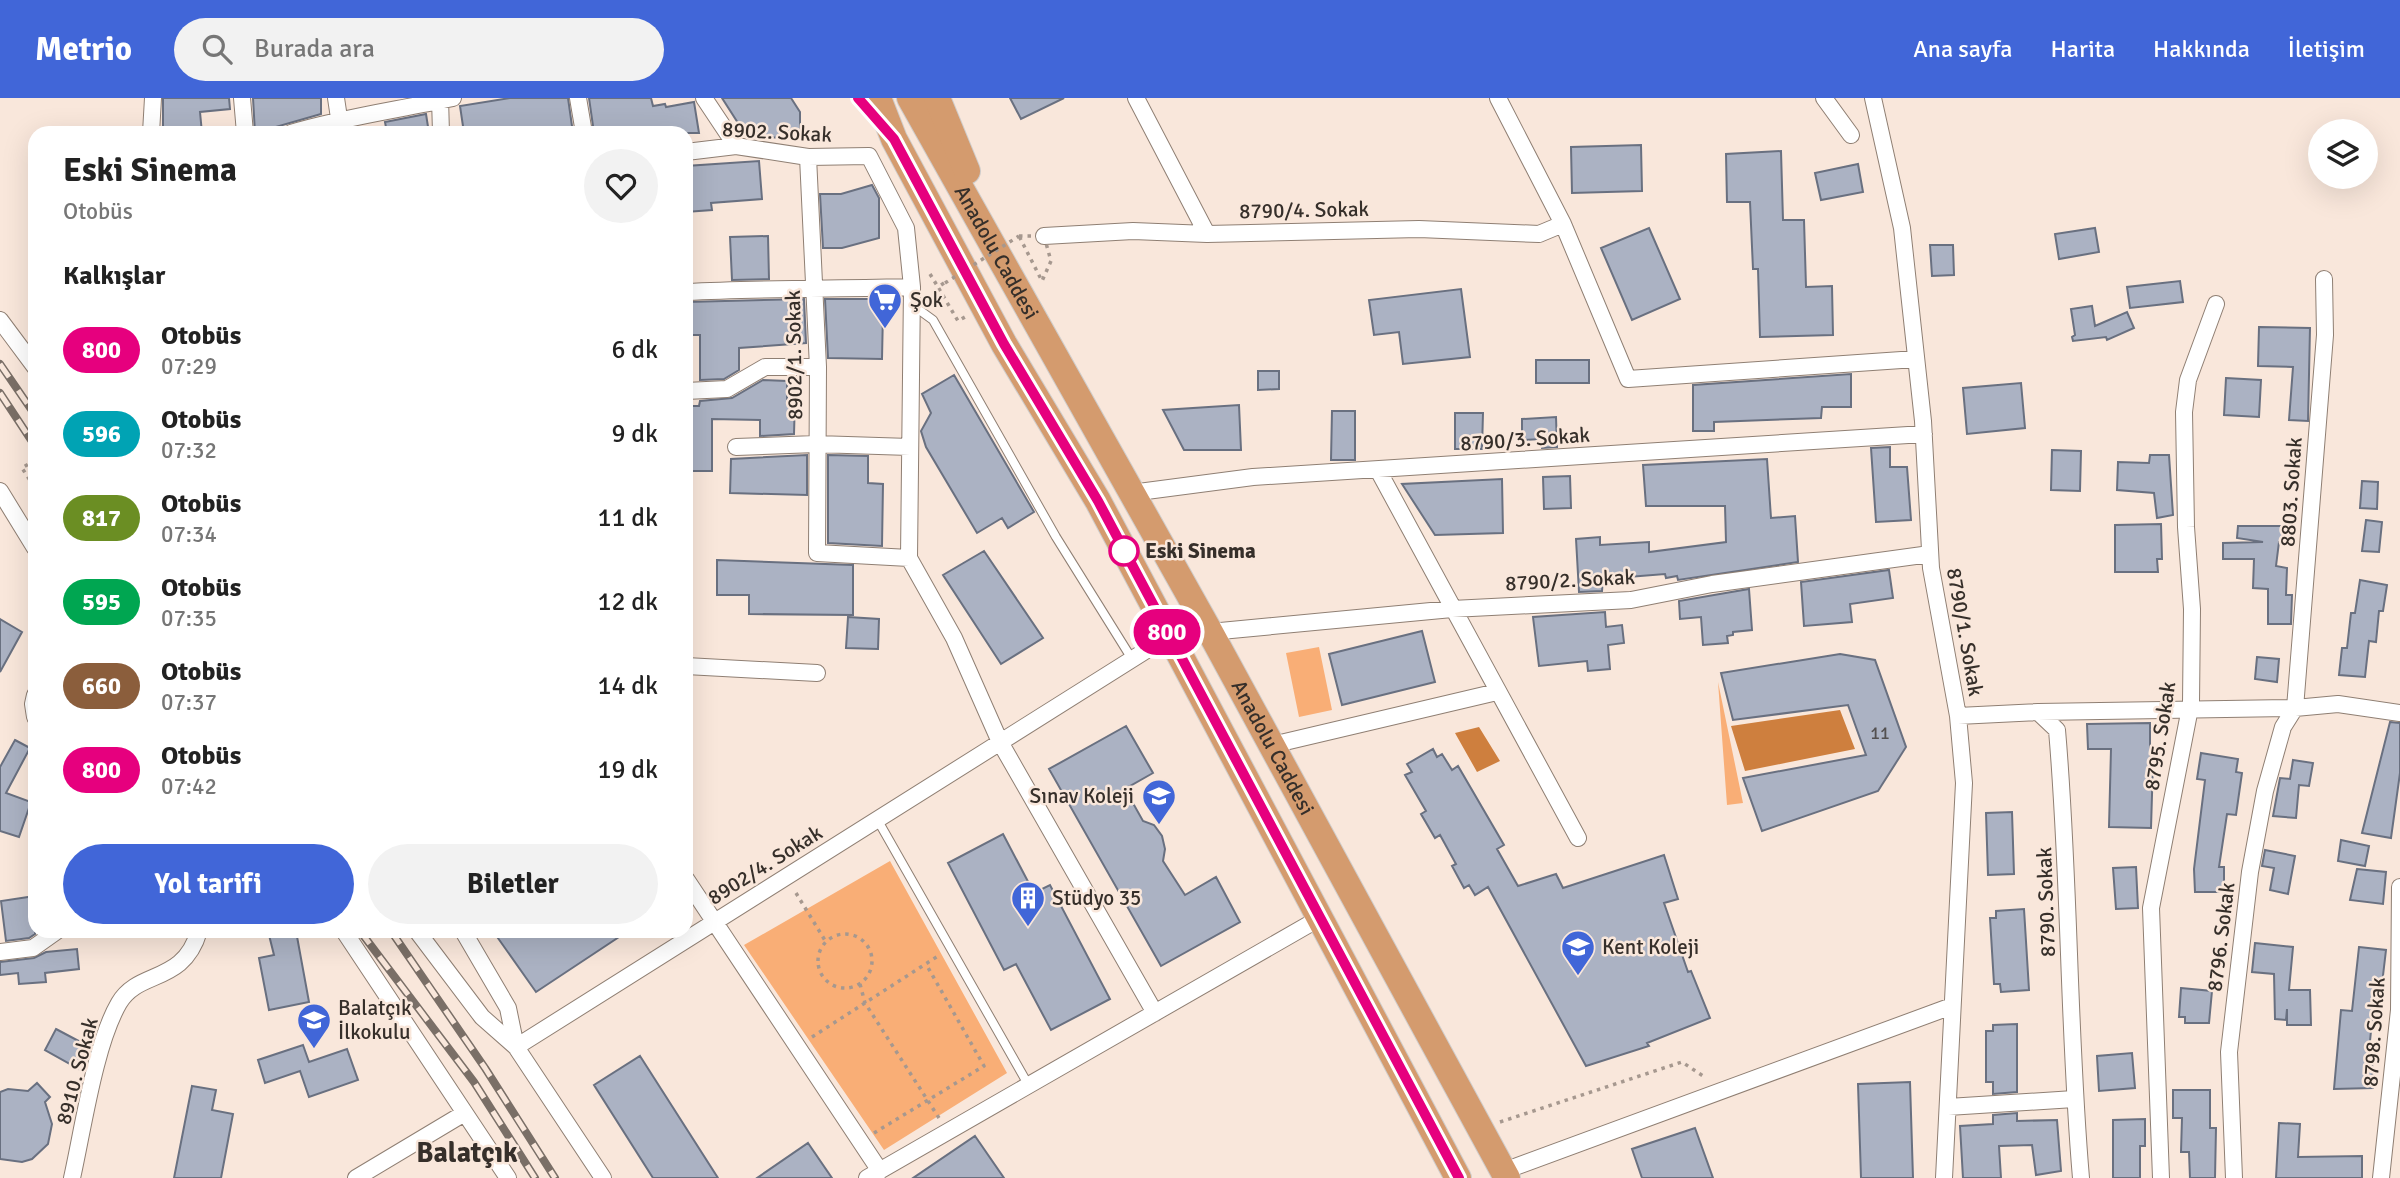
<!DOCTYPE html>
<html lang="tr">
<head>
<meta charset="utf-8">
<style>
	body { margin:0; font-family:Signika,sans-serif; background:#f2f2f2; color:#222; height:100vh; display:flex; flex-direction:column; font-size:26px; white-space:nowrap }
	* { box-sizing:border-box; margin:0 }
	p { font-size:23px; color:#767676 }
	.icon { flex:none; width:38px; height:38px; fill:none; stroke:currentColor; stroke-width:2; stroke-linecap:round; stroke-linejoin:round }
	.map { position:relative; flex:1; overflow:hidden }
	.details { position:absolute; left:28px; top:28px; width:665px; height:812px; display:flex; flex-direction:column; background:#fff; border-radius:21px; box-shadow:0 7px 28px #0002 }
	.details>* { flex:none }
	.badge { padding:0 14px; border-radius:23px; font-size:24px; line-height:46px }
	.tools { position:absolute; left:2308px; top:21px; display:grid; gap:14px }
	.tools a { display:grid; place-items:center; width:70px; height:70px; border-radius:50%; background:#fff; box-shadow:0 7px 28px #0002; font-size:35px }
	.map>.badge { position:absolute; translate:-50% -50%; box-shadow:0 0 0 4px #fff }
	h2 { padding:0 35px; font-size:26px; line-height:63px }
	.round { display:grid; place-items:center; flex:none; width:74px; height:74px; border-radius:37px; background:#f2f2f2 }
	.overview { display:flex; align-items:center; justify-content:space-between; height:119px; padding:0 35px }
	h1 { font-size:33px; font-weight:800; line-height:52px }
	.cta { display:flex; gap:14px; margin-top:auto; padding:14px 35px }
	.cta a { flex:1; height:80px; border-radius:42px; background:#4166d8; color:#fff; font-size:28px; font-weight:800; line-height:80px; text-align:center }
	.cta a+a { background:#f2f2f2; color:#222 }
	ul { padding:0; list-style:none }
	li { display:flex; align-items:center; gap:21px; height:84px; padding:0 35px }
	li div { flex:1 }
	li b { display:block; font-size:26px }
	li em { font-style:normal }
	li .badge { min-width:77px; font-weight:700; text-align:center }
	header { display:flex; align-items:center; gap:42px; box-sizing:border-box; height:98px; padding:0 35px; background:#4166d8; color:#fff }
	header strong { font-size:33px }
	nav { display:flex; gap:38px; margin-inline-start:auto; font-size:24px }
	.search { width:490px; height:63px; background:#f2f2f2; display:flex; align-items:center; gap:18px; box-sizing:border-box; padding:0 24px; border-radius:38px; color:#767676; font-size:26px }
	.map>svg:first-child { display:block }
	.green { fill:#f9ae76 }
	.water { fill:#ce7f3e }
	.building { fill:#abb2c3; stroke:#697080; stroke-width:2 }
	.lines { fill:none; stroke-linecap:round; stroke-linejoin:round }
	.service-casing { stroke:#8f7f73; stroke-width:10 }
	.minor-casing { stroke:#8f7f73; stroke-width:18 }
	.trunk-casing { stroke:#cfcdcc; stroke-width:28 }
	.path { stroke:#a6988f; stroke-width:3.5; stroke-dasharray:3.5 5; stroke-linecap:butt }
	.service { stroke:#fff; stroke-width:8 }
	.minor { stroke:#fff; stroke-width:16 }
	.trunk { stroke:#d49b6e; stroke-width:26 }
	.rail-casing { stroke:#7a6f67; stroke-width:8 }
	.rail { stroke:#f9e7db; stroke-width:5; stroke-dasharray:16; stroke-linecap:butt }
	.path-bridge { stroke:#a6988f; stroke-width:3.5; stroke-dasharray:3.5 5; stroke-linecap:butt }
	.line-casing { stroke:#fff; stroke-width:16 }
	.line { stroke:#e6007e; stroke-width:10 }
	.stop-dot { fill:#fff; stroke:#e6007e; stroke-width:3.5 }
	.labels { text-anchor:middle; stroke-width:5; stroke-linejoin:round; paint-order:stroke }
	.number-label { font-size:18px; fill:#535050 }
	.street-label { font-size:21px; fill:#362f2a; stroke:#f9e7db }
	.poi-label { font-size:21px; fill:#362f2a; stroke:#f9e7db; text-anchor:start }
	.stop-label { font-size:21px; font-weight:bold; fill:#362f2a; stroke:#f9e7db; text-anchor:start }
	.district-label { font-size:28px; font-weight:bold; fill:#362f2a; stroke:#f9e7db }
</style>
</head>
<body>
<header>
<strong>Metrio</strong>
<div class="search"><svg class="icon" aria-label="search" viewBox="0 0 24 24"><circle cx="10" cy="10" r="6"/><path d="M15 15l6 6"/></svg>Burada ara</div>
<nav><a>Ana sayfa</a><a>Harita</a><a>Hakkında</a><a>İletişim</a></nav>
</header>
<div class="map">
<svg width="2400" height="1080" viewBox="0 0 2400 1080">
	<rect width="100%" height="100%" fill="#f9e7db"/>
	<path class="green" d="M1319 549 1332 612 1299 619 1286 555Z
		M1718 584 1743 705 1727 707Z
		M890 763 1007 975 884 1052 744 847Z"/>
	<path class="water" d="M1840 612 1855 651 1745 673 1731 628Z
		M1479 629 1500 663 1477 674 1455 635Z"/>
	<path class="building" d="M163 0H229L230 11 200 14 202 35H163Z
		M253 0H321V16L255 35Z
		M510 0H568L573 35H464L460 8Z
		M589 0H651L653 8 665 6 666 9 694 4 699 35H594Z
		M722 0H791L800 14V40L747 39Z
		M1010 0H1064L1021 21Z
		M426 16 429 35H387L385 24Z
		M1641 47 1642 93 1572 95 1571 49Z
		M1781 53 1783 122H1804L1806 189 1832 188 1833 237 1760 239 1758 171H1753L1750 104H1727L1726 56Z
		M759 63 762 101 711 105 712 112 686 114V68Z
		M1858 66 1863 94 1821 102 1815 75Z
		M872 87 879 100V140L842 150H823L820 96H841Z
		M1649 130 1680 201 1632 222 1601 150Z
		M2095 130 2099 154 2059 161 2055 136Z
		M768 138 769 181 732 182 730 139Z
		M1930 147H1953L1954 177 1932 178Z
		M2180 183 2183 204 2130 210 2127 189Z
		M1461 191 1470 259 1403 266 1399 234 1374 237 1369 202Z
		M804 201 806 245 739 250V272L724 281 700 282V237H686V204Z
		M825 201H875L883 213 882 261 828 260Z
		M2092 208 2095 228 2127 214 2134 230 2107 242 2106 239 2073 243 2072 239 2075 237 2071 211Z
		M2259 229 2310 230 2308 323 2289 322 2293 269 2258 268Z
		M1536 262H1589V285H1536Z
		M1258 273H1279V291L1258 292Z
		M1851 276V309H1822L1821 320 1714 324V333H1693V287Z
		M954 277 1034 414 1008 430 1002 420 977 435 926 349 921 333 931 315 922 296Z
		M2226 280 2261 282 2259 319 2224 317Z
		M763 282 787 283V301H795L794 336 760 338V322L712 321V373H686V308H699L700 303 732 300Z
		M2021 285 2025 330 1967 336 1963 290Z
		M1239 307 1241 352H1184L1163 312Z
		M1332 313H1355V362H1331Z
		M1455 315H1483L1482 351H1455Z
		M1556 319 1557 349 1542 350 1541 341 1522 342V321Z
		M1890 349V369H1907L1911 422 1876 424 1871 350Z
		M2052 352 2081 353 2080 393 2051 392Z
		M807 357V397L730 395 731 361Z
		M828 357 868 358V385L883 386 882 448 828 445Z
		M2150 357H2169L2173 417 2157 420 2154 395 2117 392 2118 364 2149 365Z
		M1767 361 1771 420 1795 418 1798 464 1678 482 1677 478 1666 480 1665 476 1603 481 1602 493 1579 494 1576 441 1600 439V447L1649 444V454L1726 444 1725 408H1646L1643 367Z
		M1570 378 1571 410 1544 411 1543 379Z
		M1502 381 1503 435 1435 437 1402 386Z
		M2362 383 2378 384 2377 411 2360 410Z
		M2366 422 2382 424 2379 454 2362 453Z
		M2161 426 2162 461H2157L2158 474H2115V427Z
		M2238 428H2287V445L2279 444 2276 468 2287 470 2286 497H2292L2291 526H2268V491L2253 490 2254 461H2223V445L2263 444 2237 440Z
		M984 453 1043 540 1001 566 943 477Z
		M717 462 853 467V517L749 516V497H717Z
		M1889 472 1893 500 1850 506 1852 524 1804 528 1801 484Z
		M2360 482 2387 487 2383 513H2379L2376 544 2369 543 2365 579 2339 577 2342 550H2347L2351 515H2355Z
		M1749 491 1752 532 1733 534V537L1727 538 1728 545 1703 547 1701 519 1680 521 1679 503Z
		M1605 514 1606 529 1622 527 1624 545 1608 547 1610 571 1588 573 1587 563 1539 568 1533 519Z
		M848 519 879 521 878 551 846 550Z
		M0 521 22 534 0 574Z
		M1422 533 1435 584 1342 607 1329 556Z
		M1840 556 1875 562 1906 649 1878 693 1762 733 1743 680 1866 657 1848 607 1733 622 1721 575Z
		M2257 559 2279 561 2277 584 2255 581Z
		M2390 624 2400 625V675L2391 740 2362 735Z
		M2150 625V664H2153L2151 730 2109 729 2111 651H2088L2087 626Z
		M1126 628 1153 675 1125 691 1143 723 1154 727 1162 738 1165 751 1163 763 1185 797 1216 779 1240 824 1161 868 1049 671Z
		M15 642 30 650 6 695 31 704 19 739 0 733V669Z
		M1433 651 1437 659 1442 656 1452 672 1458 668 1504 747 1497 751 1518 788 1556 776 1563 790 1664 757 1678 801 1664 805 1688 874 1691 873 1710 920 1647 945 1649 948 1586 968 1488 789 1475 797 1469 787 1464 790 1452 768 1456 766 1440 737 1435 740 1421 716 1426 713 1405 677 1412 674 1407 666Z
		M2201 655 2238 661 2236 674 2242 675 2236 717 2227 716 2219 769H2224V794H2195L2194 771 2205 682 2197 681Z
		M2293 662 2313 665 2309 688 2299 687 2296 720 2273 718 2280 680 2290 681Z
		M2012 714 2014 776 1988 777 1986 715Z
		M1003 736 1034 795 1050 787 1110 901 1051 932 1016 866 1004 872 948 765Z
		M2341 742 2369 748 2365 768 2338 763Z
		M2265 752 2295 758 2288 796 2270 792 2274 770 2262 768Z
		M2136 769 2138 810 2116 811 2113 770Z
		M2357 771 2386 774 2383 806 2350 802Z
		M35 798V836L29 840 6 843 1 803Z
		M2024 811 2029 892 2001 894 2000 886H1994L1990 820H1996V813Z
		M268 833H296L309 904 269 912 259 860 274 857Z
		M493 833H628L536 894Z
		M2255 845 2293 849 2289 892H2310L2311 927H2287V911L2286 922 2275 921 2274 876 2252 874Z
		M2359 849 2386 852 2380 903H2374L2368 963H2372L2373 990 2334 991 2341 912 2352 913Z
		M77 851 79 871 45 875 46 884 19 886 18 875 0 877V864L34 860 46 854Z
		M2181 890 2212 893 2209 925H2185V919H2179Z
		M2017 926V994L1993 996V984H1986V933H1993V927Z
		M56 931 90 949 79 971 45 952Z
		M303 947 309 964 347 951 358 982 309 999 300 973 265 985 258 962Z
		M2132 955 2135 990 2099 993 2097 958Z
		M640 958 718 1080H653L594 987Z
		M1910 984 1913 1080H1861L1858 986Z
		M37 985 50 999 45 1004 52 1026 48 1046 32 1061 22 1064 0 1061V994L8 991 28 993Z
		M192 988 216 992 212 1012 233 1016 221 1080H174Z
		M2173 992H2210V1030H2216L2215 1080H2190L2189 1054H2181L2182 1020H2173Z
		M2017 1015V1023L2057 1022 2061 1073 2036 1077 2032 1047 1999 1048 2001 1080H1963L1960 1028 1993 1026V1017Z
		M2145 1021V1048H2140V1080H2113V1022Z
		M2279 1025 2300 1026 2298 1059 2362 1058V1080H2276Z
		M1695 1030 1713 1080H1642L1632 1051Z
		M975 1038 1004 1080H913Z
		M808 1045 832 1080H757Z"/>
	<g class="lines">
		<g class="service-casing">
			<path id="service" d="M911 206 933 222 1056 439 1132 561
				M877 721 1029 988"/>
		</g>
		<g class="minor-casing">
			<path id="minor" d="M242 0 245 35
				M336 0 339 20
				M440 0 441 35
				M578 0 584 35
				M704 0 736 48
				M1136 0 1207 136
				M1498 0 1563 126 1628 281 1916 261
				M1824 0 1851 37
				M1873 0 1902 130 1923 323 1931 470 1958 618 1964 685 1944 1080
				M151 35 153 0
				M291 35C344 19 398 12 453 0
				M686 54 736 48 808 59 869 58 906 130 912 189 909 460
				M808 59 818 269 817 455 909 460 954 540 1000 644 1155 915
				M1044 138 1133 133 1207 136 1419 131 1539 136 1563 126
				M686 194C761 190 836 191 912 189
				M0 222 35 269
				M686 293 727 291 765 269H818
				M736 349 816 346 910 349
				M1378 372 1578 740
				M0 393 35 450
				M1131 395 1253 379 1924 336
				M1210 534 1452 511 1631 502 1712 486 1930 456
				M686 568 817 575
				M35 597 33 606 35 619
				M2038 614 2295 610 2338 606 2400 615
				M1958 618 2038 614 2057 632C2070 781 2068 931 2081 1080
				M1272 647 1497 594
				M686 781 880 1073
				M344 833 508 1080
				M417 833 482 919 516 949 603 1080
				M463 833 508 910 516 949
				M0 854 33 850 57 833
				M516 949 1169 538
				M1948 1009 2074 1001
				M1504 1073 1952 908
				M72 1080C83 1031 95 946 119 905 139 871 183 887 199 833
				M356 1080 463 1016
				M867 1080 1320 820
				M2161 1080 2151 810 2191 605 2192 511 2186 429 2184 314 2188 282 2216 206
				M2234 1080 2229 954 2250 774 2265 693 2283 629 2295 610 2325 237 2324 181
				M2381 1080 2399 912 2400 789"/>
		</g>
		<g class="trunk-casing">
			<g id="trunk">
				<path d="M878 0 894 41 1004 246 1098 403 1458 1080"/>
				<path id="s1" d="M910 0 1210 534 1507 1080"/>
				<path d="M937 0 967 73"/>
			</g>
		</g>
		<path class="path" d="M1019 138H1044L1051 163 1042 183Z
			M930 176 938 189
			M944 185 938 189 958 223 965 219
			M35 362 22 370 35 390
			M796 795 826 844
			M818 863a27 27 0 1 1 54 0a27 27 0 1 1-54 0Z
			M860 886 865 905 939 1020
			M812 939 938 858
			M1500 1024 1682 964 1706 980
			M874 1035 984 968 926 866"/>
		<use href="#service" class="service"/>
		<use href="#minor" class="minor"/>
		<use href="#trunk" class="trunk"/>
		<g class="rail-casing">
			<path id="rail" d="M0 266 35 317
				M0 295 35 348
				M360 833 474 984 535 1080
				M391 833 485 970 555 1080"/>
		</g>
		<use href="#rail" class="rail"/>
		<path class="path-bridge" d="M945 185 1019 138"/>
	</g>
	<g class="lines">
		<g class="line-casing">
			<path id="line" d="M858 0 894 41 1004 246 1098 403 1459 1080"/>
		</g>
		<use href="#line" class="line"/>
	</g>
	<defs>
		<g id="supermarket-pin" transform="scale(1.75)"><path d="M0 17L-7.5 6A9.5 9.5 0 1 1 7.5 6Z" fill="#4166d8" stroke="#f9e7db"/><path d="M-6-5.5h2.5l.6 2H6L4.5 2H-2.5L-4.4-4H-6ZM-1.5 3.2a1.3 1.3 0 1 0 .1 0ZM3 3.2a1.3 1.3 0 1 0 .1 0Z" fill="#fff"/></g>
		<g id="school-pin" transform="scale(1.75)"><path d="M0 17L-7.5 6A9.5 9.5 0 1 1 7.5 6Z" fill="#4166d8" stroke="#f9e7db"/><path d="M0-5L7-2L0 1L-7-2ZM-4 1L0 2.5L4 1V4Q0 6-4 4Z" fill="#fff"/></g>
		<g id="building-pin" transform="scale(1.75)"><path d="M0 17L-7.5 6A9.5 9.5 0 1 1 7.5 6Z" fill="#4166d8" stroke="#f9e7db"/><path d="M-4-6H4V6H1V3H-1V6H-4ZM-2.5-4.3h1.7v1.8h-1.7ZM.8-4.3h1.7v1.8H.8ZM-2.5-1h1.7V.8h-1.7ZM.8-1h1.7V.8H.8Z" fill="#fff"/></g>
	</defs>
	<g fill-rule="evenodd">
		<use href="#supermarket-pin" x="885" y="202"/>
		<use href="#school-pin" x="1159" y="698"/>
		<use href="#building-pin" x="1028" y="800"/>
		<use href="#school-pin" x="1578" y="849"/>
		<use href="#school-pin" x="314" y="922"/>
	</g>
	<circle class="stop-dot" cx="1124" cy="453" r="14"/>
	<g class="labels">
		<g class="number-label">
			<text x="1880" y="641">11</text>
		</g>
		<g class="street-label">
			<text transform="translate(777 34) rotate(3)" y="7">8902. Sokak</text>
			<text transform="translate(1304 112) rotate(-1)" y="7">8790/4. Sokak</text>
			<text dy="7" stroke="none"><textPath href="#s1" startOffset="177">Anadolu Caddesi</textPath></text>
			<text transform="translate(794 257) rotate(-91)" y="7">8902/1. Sokak</text>
			<text transform="translate(1525 341) rotate(-4)" y="7">8790/3. Sokak</text>
			<text transform="translate(2291 394) rotate(-86)" y="7">8803. Sokak</text>
			<text transform="translate(1570 482) rotate(-3)" y="7">8790/2. Sokak</text>
			<text transform="translate(1965 534) rotate(80)" y="7">8790/1. Sokak</text>
			<text transform="translate(2160 638) rotate(-81)" y="7">8795. Sokak</text>
			<text dy="7" stroke="none"><textPath href="#s1" startOffset="744">Anadolu Caddesi</textPath></text>
			<text transform="translate(765 767) rotate(-32)" y="7">8902/4. Sokak</text>
			<text transform="translate(2046 804) rotate(-92)" y="7">8790. Sokak</text>
			<text transform="translate(2221 839) rotate(-83)" y="7">8796. Sokak</text>
			<text transform="translate(2374 934) rotate(-86)" y="7">8798. Sokak</text>
			<text transform="translate(77 973) rotate(-75)" y="7">8910. Sokak</text>
		</g>
		<g class="poi-label">
			<text x="910" y="209">Şok</text>
			<text x="1134" y="705" text-anchor="end">Sınav Koleji</text>
			<text x="1052" y="807">Stüdyo 35</text>
			<text x="1602" y="856">Kent Koleji</text>
			<text x="338" y="917">Balatçık<tspan x="338" dy="24">İlkokulu</tspan></text>
		</g>
		<g class="stop-label">
			<text x="1145" y="460">Eski Sinema</text>
		</g>
		<g class="district-label">
			<text x="467" y="1064">Balatçık</text>
		</g>
	</g>
</svg>
<div class="tools">
<a><svg class="icon" aria-label="layers" viewBox="0 0 24 24"><path d="M12 4l9 5-9 5-9-5zM3 14l9 5 9-5"/></svg></a>
</div>
<b class="badge" style="left:1167px;top:534px;background:#e6007e;color:#fff">800</b>
<section class="details">
<div class="overview"><div><h1>Eski Sinema</h1><p>Otobüs</p></div><a class="round"><svg class="icon" aria-label="heart" viewBox="0 0 24 24"><path d="M12 20l-8-8c-3-5 5-10 8-4 3-6 11-1 8 4z"/></svg></a></div>
<h2>Kalkışlar</h2>
<ul>
<li><span class="badge" style="background:#e6007e;color:#fff">800</span><div><b>Otobüs</b><p>07:29</p></div><em>6 dk</em></li>
<li><span class="badge" style="background:#00a3b4;color:#fff">596</span><div><b>Otobüs</b><p>07:32</p></div><em>9 dk</em></li>
<li><span class="badge" style="background:#6b8e23;color:#fff">817</span><div><b>Otobüs</b><p>07:34</p></div><em>11 dk</em></li>
<li><span class="badge" style="background:#00a651;color:#fff">595</span><div><b>Otobüs</b><p>07:35</p></div><em>12 dk</em></li>
<li><span class="badge" style="background:#8b5e3c;color:#fff">660</span><div><b>Otobüs</b><p>07:37</p></div><em>14 dk</em></li>
<li><span class="badge" style="background:#e6007e;color:#fff">800</span><div><b>Otobüs</b><p>07:42</p></div><em>19 dk</em></li>
</ul>
<div class="cta"><a>Yol tarifi</a><a>Biletler</a></div>
</section>
</div>
</body>
</html>
